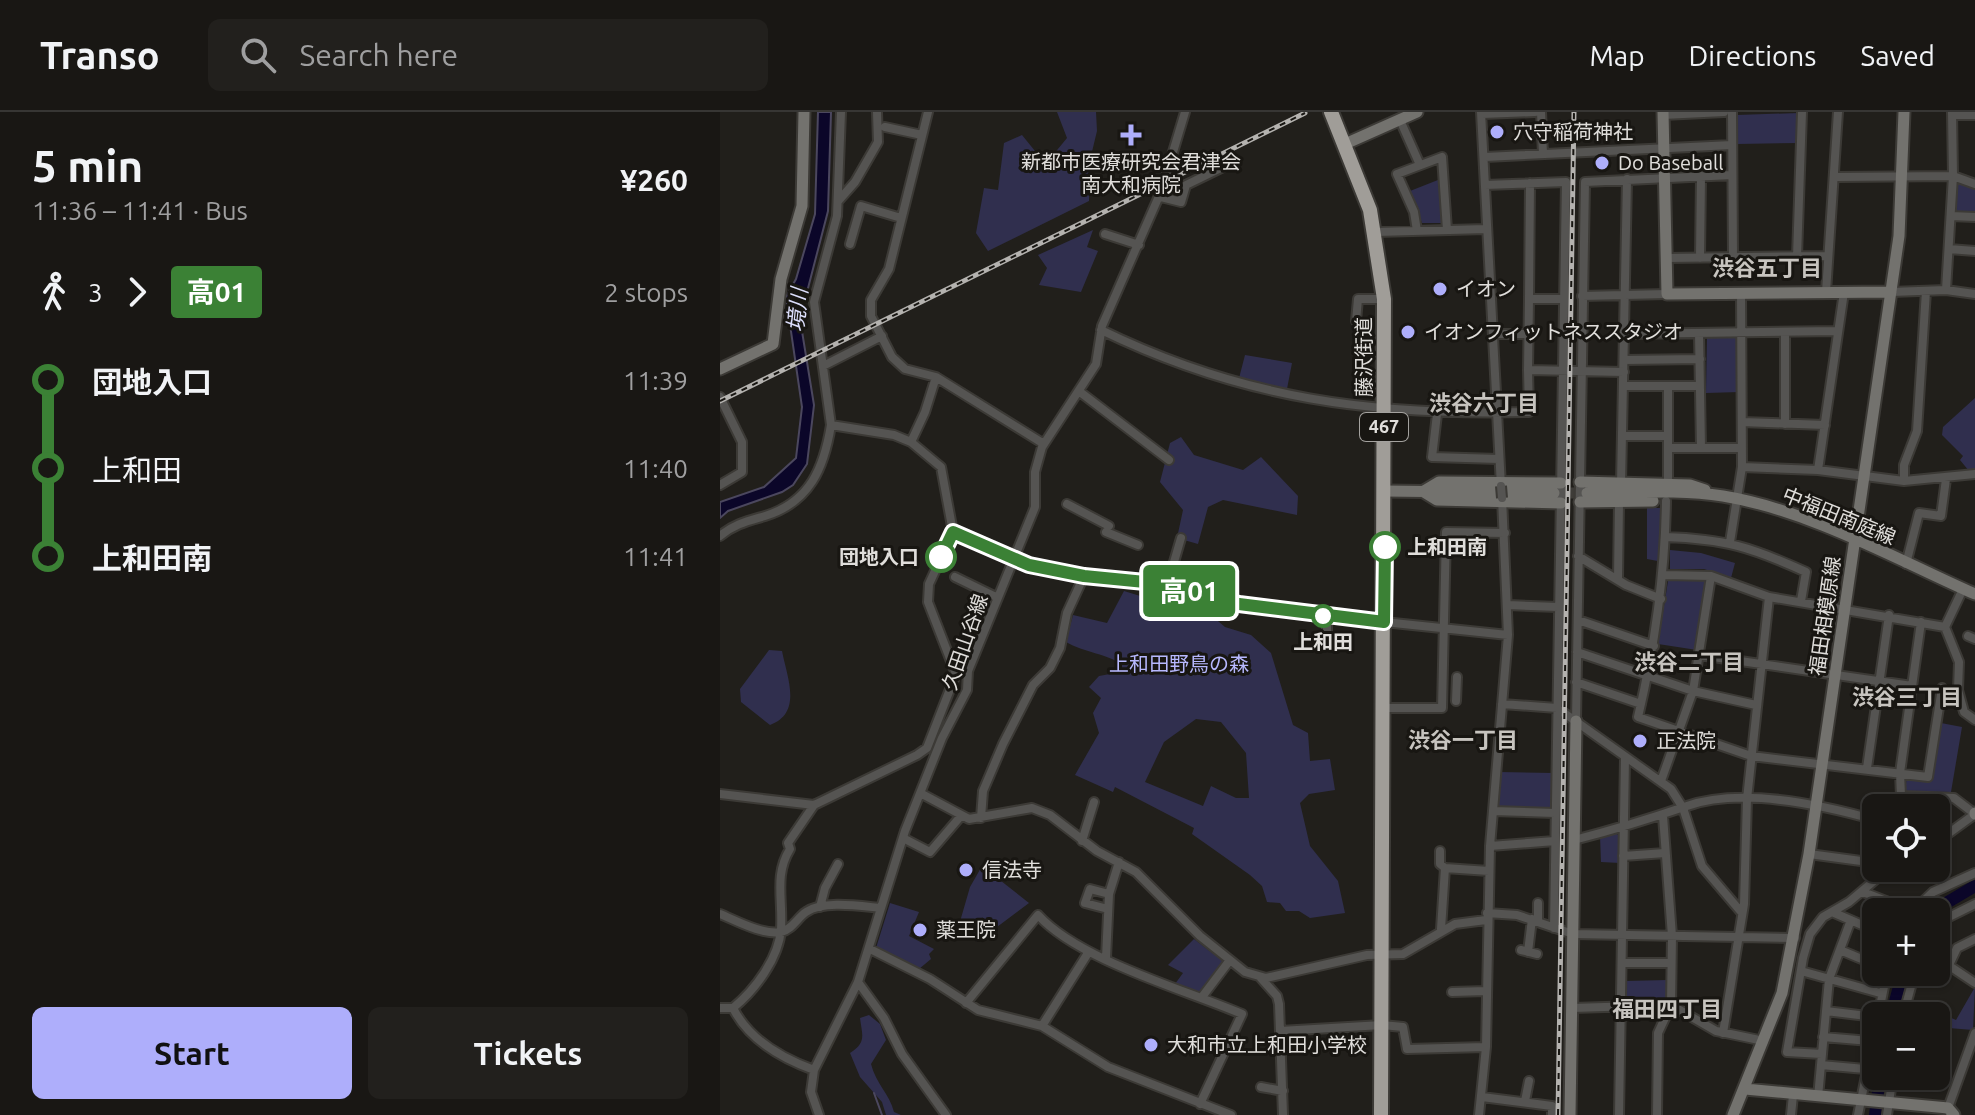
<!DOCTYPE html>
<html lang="en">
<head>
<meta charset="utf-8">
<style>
	body { margin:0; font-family:Ubuntu,"Noto Sans JP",sans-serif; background:#22201d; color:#f1f3f6; height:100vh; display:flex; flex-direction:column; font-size:30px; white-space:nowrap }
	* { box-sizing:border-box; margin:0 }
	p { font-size:26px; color:#9f9fa0 }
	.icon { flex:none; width:44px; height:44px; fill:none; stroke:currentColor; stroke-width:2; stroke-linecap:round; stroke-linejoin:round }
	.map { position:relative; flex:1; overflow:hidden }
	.side { display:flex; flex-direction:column; background:#191714; width:720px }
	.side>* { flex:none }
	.badge { padding:0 16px; border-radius:6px; font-size:28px; line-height:52px }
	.fabs { position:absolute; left:1142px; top:682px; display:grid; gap:16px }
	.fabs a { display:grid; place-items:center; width:88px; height:88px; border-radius:12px; background:#191714; box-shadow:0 2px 6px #0004,0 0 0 2px #373634; font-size:40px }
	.map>.badge { position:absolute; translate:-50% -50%; box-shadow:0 0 0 4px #fff }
	.legs { display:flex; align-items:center; gap:12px; height:88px; padding:0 32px; font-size:26px }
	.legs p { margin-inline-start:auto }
	.summary { display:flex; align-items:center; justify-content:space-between; height:136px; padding:0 32px }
	h1 { font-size:44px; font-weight:600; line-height:60px }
	.button { display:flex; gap:16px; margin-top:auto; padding:16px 32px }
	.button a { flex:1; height:92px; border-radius:12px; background:#aeaefb; color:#111; font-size:32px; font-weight:600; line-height:92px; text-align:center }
	.button a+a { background:#22201d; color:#f1f3f6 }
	ul { padding:0 32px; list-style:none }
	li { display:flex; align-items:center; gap:28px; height:88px; font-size:30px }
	li i { display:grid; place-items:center; width:12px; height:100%; margin:0 10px; background:currentColor }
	li i::after { content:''; width:20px; height:20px; margin:-10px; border:6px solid; border-radius:50%; background:#191714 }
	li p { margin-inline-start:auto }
	li:first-child i { background:linear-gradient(#0000 50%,currentColor 0) }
	li:last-child i { background:linear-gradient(currentColor 50%,#0000 0) }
	header { display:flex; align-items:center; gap:48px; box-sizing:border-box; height:112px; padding:0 40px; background:#191714; border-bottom:2px solid #373634 }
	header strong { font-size:38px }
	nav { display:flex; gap:44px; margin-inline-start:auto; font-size:28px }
	.search { width:560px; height:72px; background:#22201d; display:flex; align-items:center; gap:20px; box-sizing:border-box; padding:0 28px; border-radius:12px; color:#9f9fa0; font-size:30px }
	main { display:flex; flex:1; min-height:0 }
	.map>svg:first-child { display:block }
	.green { fill:#302f4e; fill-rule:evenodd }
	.water { fill:#0b0629; stroke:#4b475e; stroke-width:2 }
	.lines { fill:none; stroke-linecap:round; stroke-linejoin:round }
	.stream { stroke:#4b475e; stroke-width:2 }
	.river { stroke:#0b0629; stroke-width:12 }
	.secondary-tunnel { stroke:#3e3c38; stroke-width:11; stroke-dasharray:11 5.5; stroke-linecap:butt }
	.street-casing { stroke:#3c3a36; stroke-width:12 }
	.secondary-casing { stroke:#3c3a36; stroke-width:15 }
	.highway-casing { stroke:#3c3a36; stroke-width:18 }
	.street { stroke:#555452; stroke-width:8 }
	.secondary { stroke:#73726e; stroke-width:11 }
	.highway { stroke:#a09d98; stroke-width:14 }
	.rail-casing { stroke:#b4b2af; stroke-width:5 }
	.rail { stroke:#181612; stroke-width:2; stroke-dasharray:6; stroke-linecap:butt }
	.street-bridge-casing { stroke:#3c3a36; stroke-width:12; stroke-linecap:butt }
	.street-bridge { stroke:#555452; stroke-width:8 }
	.line-1-casing { stroke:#fff; stroke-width:18 }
	.line-1 { stroke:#3b8135; stroke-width:12 }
	.poi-dot { fill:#aeaefb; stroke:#181612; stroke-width:3 }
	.stop-1-dot { fill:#fff; stroke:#3b8135; stroke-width:4 }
	.labels { text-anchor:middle; stroke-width:6; stroke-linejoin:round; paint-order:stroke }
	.shield { fill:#181612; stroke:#a4a29f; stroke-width:2 }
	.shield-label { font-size:18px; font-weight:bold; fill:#e0dedb }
	.poi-label { font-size:20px; fill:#e0dedb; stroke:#181612; text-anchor:start }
	.street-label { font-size:20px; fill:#e0dedb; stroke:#181612 }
	.stop-label { font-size:20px; font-weight:bold; fill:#e0dedb; stroke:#181612; text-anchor:start }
	.park-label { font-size:20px; fill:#b7b8fe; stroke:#181612 }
	.neighbourhood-label { font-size:22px; font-weight:bold; fill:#c7c4bf; stroke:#181612 }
	.water-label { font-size:22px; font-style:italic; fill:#dcdefb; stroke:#181612 }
</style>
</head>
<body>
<header>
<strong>Transo</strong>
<div class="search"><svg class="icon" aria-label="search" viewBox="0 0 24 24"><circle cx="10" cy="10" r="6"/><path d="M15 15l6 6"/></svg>Search here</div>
<nav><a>Map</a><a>Directions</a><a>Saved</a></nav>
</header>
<main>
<section class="side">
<div class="summary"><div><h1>5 min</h1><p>11:36 – 11:41 · Bus</p></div><b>¥260</b></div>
<div class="legs"><svg class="icon" aria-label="walk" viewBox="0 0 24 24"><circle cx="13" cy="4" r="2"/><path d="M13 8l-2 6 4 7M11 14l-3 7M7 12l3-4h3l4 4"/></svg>3<svg class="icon" aria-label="forward" viewBox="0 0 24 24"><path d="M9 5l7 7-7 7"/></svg><b class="badge" style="background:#3b8135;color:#fff">高01</b><p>2 stops</p></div>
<ul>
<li><i style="color:#3b8135"></i><b>団地入口</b><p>11:39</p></li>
<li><i style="color:#3b8135"></i><span>上和田</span><p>11:40</p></li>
<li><i style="color:#3b8135"></i><b>上和田南</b><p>11:41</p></li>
</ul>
<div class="button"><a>Start</a><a>Tickets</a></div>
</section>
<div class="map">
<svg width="1255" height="1003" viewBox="0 0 1255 1003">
	<rect width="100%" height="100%" fill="#211f1b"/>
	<path class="green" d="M337 0H376L377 19 370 48 369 89 268 139 256 121 264 76 278 78 284 31 302 23 315 39 333 43 347 26Z
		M1079 1V31L1017 32V3Z
		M723 66 724 111H702L690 79Z
		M1239 70 1255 76V103L1234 98 1236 72Z
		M373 118 367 135 378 139 361 180 319 173 327 156 318 143Z
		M987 223H1018L1020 280 986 281Z
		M525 243 572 251 566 282 518 270Z
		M1255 286V358L1249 359 1240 348 1243 344 1222 323 1223 315Z
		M461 325 474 343 523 358 541 345 578 384 577 403 503 388 488 395 478 432 457 426 463 398 440 370 450 331Z
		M927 396H942L943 450 927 447Z
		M950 438 981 441 1015 451 1011 466 984 457H950Z
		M948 469H987L977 538 938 532Z
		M404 479 443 491 485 498 505 515 531 523 551 541 573 613 588 621 590 649 610 647 615 678 589 682 580 691 590 734 618 769 625 801 590 806 579 799H566L560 791 547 790 542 774 530 763 472 722 474 716 395 675 393 680 355 663 379 621 373 601 381 586 369 575 379 564 390 562 400 552C391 543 363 540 346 530L353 503 387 511ZM476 607 501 610 526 641 529 686H516L491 674 483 694 425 670 444 630Z
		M49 538 62 539C67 565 83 601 50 613L21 590 20 577Z
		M1221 611 1242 615 1231 680 1185 679 1187 663 1213 667Z
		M779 660 833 661V697H778Z
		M896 721 900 725V751L881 750 880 724Z
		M262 754 309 791 257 830 239 813 250 775Z
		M170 791 199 800 189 824 214 837 209 842 211 847 199 857 156 836Z
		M474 827 504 850 478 883 455 872 463 861 448 853Z
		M948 868V886L945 889 905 890V869Z
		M1255 875 1253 918 1216 915V904H1207L1209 896 1236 908Z
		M149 903 160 912 166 928 151 952C156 972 169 981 174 1000L181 1003H166L162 990 140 965 130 941C147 930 142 923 140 906Z"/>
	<path class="water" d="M98 0H111L108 99 80 207 94 293 87 352 73 373 62 380 8 399 0 406V390L44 375 76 346 82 295 66 185 76 167 95 102Z"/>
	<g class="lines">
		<path class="stream" d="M154 981 162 1003"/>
		<path class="river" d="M1211 800 1255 774
			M1171 904 1183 860
			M1155 1003 1160 964"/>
		<path class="secondary-tunnel" d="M834 381H867"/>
		<g class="street-casing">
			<path id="street" d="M208 0 169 157 151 188V204L172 245 185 257 216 265 324 332
				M761 0 781 374
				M821 0 823 42
				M1012 0 1013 145
				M762 2 815 0
				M943 3 1004 0
				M1232 3H1255
				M680 8 700 53
				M165 15 202 23
				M765 45 1012 33
				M450 50 465 0
				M1116 65 1233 64 1255 72
				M765 73 846 70 834 816
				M441 85 461 90 466 73 507 53
				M119 88 135 70 158 30 157 0
				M1231 104 1255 105
				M697 119 694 100 677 62 722 45 727 118
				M656 120 766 117
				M385 122 419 133
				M130 132 141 94 181 106
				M1229 137 1255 139
				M1077 145 1082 0
				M947 146 1106 144
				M980 146 981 64
				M1226 178 1233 64 1232 0
				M1106 180 1118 0
				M1171 180 1226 178 1255 182
				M862 184 947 182
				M809 187 810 71
				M843 187H809L808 258 904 260
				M636 209 638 187H664
				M381 218C523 287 653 304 809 300L808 258
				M979 221 981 336
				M773 222H809
				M904 222 1118 219
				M904 248 980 247
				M103 254 162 224
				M903 274H980
				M948 274V373
				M360 280 449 348
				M0 285 22 330V360L0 373
				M717 302 712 345 779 347
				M1022 310 1105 313
				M1065 312V220
				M111 313 94 190 117 104 121 0
				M902 324H948
				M191 330 205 300 216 265
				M948 336H1022
				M1022 355 1098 358 1184 369 1255 362
				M1098 358 1124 180
				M1184 369V353L1197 319 1206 179
				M901 372 907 67
				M946 389C945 463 935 533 918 605L1031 644 1208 665 1222 576
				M347 392 389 414
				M386 420 418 433
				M0 424C14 412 28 409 45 404 90 390 104 356 111 313L174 323 191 330 221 355 233 420 209 472 208 490 236 562 207 636 197 643 94 693 0 682
				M945 425C1005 427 1031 435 1086 460L1081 489
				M1010 430 1022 355 1021 181
				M858 444 906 473 941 487
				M1186 452 1199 401 1221 404 1226 367
				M945 463 991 464 1049 485 1225 515
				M235 465 276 485
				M898 468 899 389
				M447 474 461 426
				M1243 477 1225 515 1239 550 1238 578 1244 600 1255 608
				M788 493 838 495
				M858 508 934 534
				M664 510 788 523
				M1201 510 1180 661 1181 684 1234 686 1255 702
				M607 524V504
				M1248 524 1255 527
				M857 540 973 579 1036 593
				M979 543 1192 574
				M856 570 921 592
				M736 589 737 565
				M782 592 837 596 951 677 963 696 982 754 1022 801
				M663 596H722L726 420 785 421
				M856 609 865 70 1012 63
				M1147 656 1169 503
				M941 669 973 579 991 464
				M202 682 249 707 312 696 330 703 377 739 416 760 480 824 525 860 546 866 647 843 683 842 735 812 766 808
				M773 699 835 701
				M261 706 263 679 283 632 313 573 330 556 340 536 347 501 364 464
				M183 726 210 740 240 705
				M854 728C893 718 929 707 967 694 1020 675 1103 693 1156 708
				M362 729 374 690
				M770 734 835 729
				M720 739V752L725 756
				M1089 742 1156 751
				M1216 743 1225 724 1255 702
				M903 744 945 741
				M1143 780 1192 799
				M818 791V809
				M100 795 105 776 118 752
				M388 797 365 791 370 777 389 782
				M1112 800 1156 819
				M1192 800 1213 780 1255 761
				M767 801 797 803 853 822 1075 826
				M0 802C17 809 42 823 61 820 73 817 77 806 86 800 103 788 140 794 161 796
				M1216 816 1223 808 1255 792
				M721 817 725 756 769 759
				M150 837 210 867 258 898 322 914 388 955 511 1003
				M801 838 817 842
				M1120 838 1156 853
				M808 840 812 807
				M1216 845 1255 871
				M386 846 389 782 399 750
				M902 851H951
				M1229 853 1237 836 1255 827
				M1081 859 1160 881
				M540 865 557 884 559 892 563 1003
				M138 870 164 906 182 942 226 1003
				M732 880 766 879
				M482 885 510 848
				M246 891 318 803C359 848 463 877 522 902L480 992
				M0 896H13C35 878 59 846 61 817 63 787 54 763 70 737L68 731 94 693
				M13 896C29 928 61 946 94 958
				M852 896 951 893 996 919 1044 929
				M1106 899 1155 905
				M1183 904 1195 860
				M322 914 368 841
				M560 919 662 913 683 915 687 937 766 935
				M1003 921 1024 792 1027 687 1049 485
				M1103 925 1150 929
				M1102 942 1067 940 1083 846 1090 822 1103 805 1129 790 1161 763 1195 762 1206 756
				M1101 953 1145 957
				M541 975 563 979
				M762 985 832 994V1003
				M1098 985 1109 867 1131 808
				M805 989 809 969
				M1228 996 1255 921
				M99 1003 91 980 94 958 138 870 185 719 222 626 247 578 248 559 315 395V360L322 335 376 252 382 214 443 75
				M759 1003 766 935 770 734 788 523 782 386
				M899 1003 905 646
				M937 1003 938 921 951 893 952 824 943 704
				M1071 1003 1073 983
				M1138 1003 1167 860
				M1167 1003 1173 964"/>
		</g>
		<g class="secondary-casing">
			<path id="secondary" d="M943 0 947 182 1171 180
				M625 32 697 0
				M0 257 53 232 61 167 82 94 84 0
				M860 370 970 373 985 378
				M665 379 834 381
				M704 379 719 370 841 371
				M704 380 717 388 841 391
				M867 381C911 381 959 377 1003 384 1089 398 1176 447 1255 482
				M860 390 933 389
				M233 420 309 453 364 464 435 471 519 492 664 510
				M1255 702V701
				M1025 977 1228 996 1234 1003
				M850 1003 856 609
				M1013 1003 1062 881 1089 742 1179 124 1184 0"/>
		</g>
		<g class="highway-casing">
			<path id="highway" d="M611 0 650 98 664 187 661 1003"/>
		</g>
		<use href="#street" class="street"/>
		<use href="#secondary" class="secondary"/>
		<use href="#highway" class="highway"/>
		<g class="rail-casing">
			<path id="rail" d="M0 289 585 1
				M838 1003 854 0"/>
		</g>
		<use href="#rail" class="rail"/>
		<g class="street-bridge-casing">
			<path id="street-bridge" d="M443 75 450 50
				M781 374 782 386"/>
		</g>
		<use href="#street-bridge" class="street-bridge"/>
	</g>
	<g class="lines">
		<g class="line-1-casing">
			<path id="line-1" d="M221 445 233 420 309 453 364 464 435 471 519 492 664 510 665 435"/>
		</g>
		<use href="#line-1" class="line-1"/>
	</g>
	<g class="poi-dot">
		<circle cx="777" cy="20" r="8"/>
		<path d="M407 11h8v8h8v8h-8v8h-8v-8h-8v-8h8z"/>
		<circle cx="882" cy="51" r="8"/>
		<circle cx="720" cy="177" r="8"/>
		<circle cx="688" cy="220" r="8"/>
		<circle cx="920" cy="629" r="8"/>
		<circle cx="246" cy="758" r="8"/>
		<circle cx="200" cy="818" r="8"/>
		<circle cx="431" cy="933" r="8"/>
	</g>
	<g class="stop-1-dot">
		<circle cx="665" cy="435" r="14"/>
		<circle cx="221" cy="445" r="14"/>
		<circle cx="603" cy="504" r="10"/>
	</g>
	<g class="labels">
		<rect class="shield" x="640" y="301" width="48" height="28" rx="6"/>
		<g class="shield-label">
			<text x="664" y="321">467</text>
		</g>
		<g class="poi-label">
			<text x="793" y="27">穴守稲荷神社</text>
			<text x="411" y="57" text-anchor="middle">新都市医療研究会君津会<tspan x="411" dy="23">南大和病院</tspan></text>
			<text x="898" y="58">Do Baseball</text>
			<text x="736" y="184">イオン</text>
			<text x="704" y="227">イオンフィットネススタジオ</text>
			<text x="936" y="636">正法院</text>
			<text x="262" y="765">信法寺</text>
			<text x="216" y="825">薬王院</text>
			<text x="447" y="940">大和市立上和田小学校</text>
		</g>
		<g class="street-label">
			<text transform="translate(644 245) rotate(-90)" y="7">藤沢街道</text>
			<text transform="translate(1119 404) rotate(22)" y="7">中福田南庭線</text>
			<text transform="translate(1105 504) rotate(-82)" y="7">福田相模原線</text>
			<text transform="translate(245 530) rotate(-71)" y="7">久田山谷線</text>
		</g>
		<g class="stop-label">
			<text x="687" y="442">上和田南</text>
			<text x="199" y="452" text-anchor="end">団地入口</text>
			<text x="603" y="537" text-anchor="middle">上和田</text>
		</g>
		<g class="park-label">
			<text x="459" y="559">上和田野鳥の森</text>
		</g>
		<g class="neighbourhood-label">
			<text x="1047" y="164">渋谷五丁目</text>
			<text x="764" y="299">渋谷六丁目</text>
			<text x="969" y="558">渋谷二丁目</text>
			<text x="1187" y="593">渋谷三丁目</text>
			<text x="743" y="636">渋谷一丁目</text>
			<text x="947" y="905">福田四丁目</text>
		</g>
		<g class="water-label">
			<text transform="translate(77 198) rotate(-84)" y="8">境川</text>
		</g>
	</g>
</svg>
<div class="fabs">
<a><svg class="icon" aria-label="locate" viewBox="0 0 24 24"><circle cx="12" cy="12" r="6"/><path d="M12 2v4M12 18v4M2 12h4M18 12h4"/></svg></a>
<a>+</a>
<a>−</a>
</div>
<b class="badge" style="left:469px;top:479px;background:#3b8135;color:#fff">高01</b>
</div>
</main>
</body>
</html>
